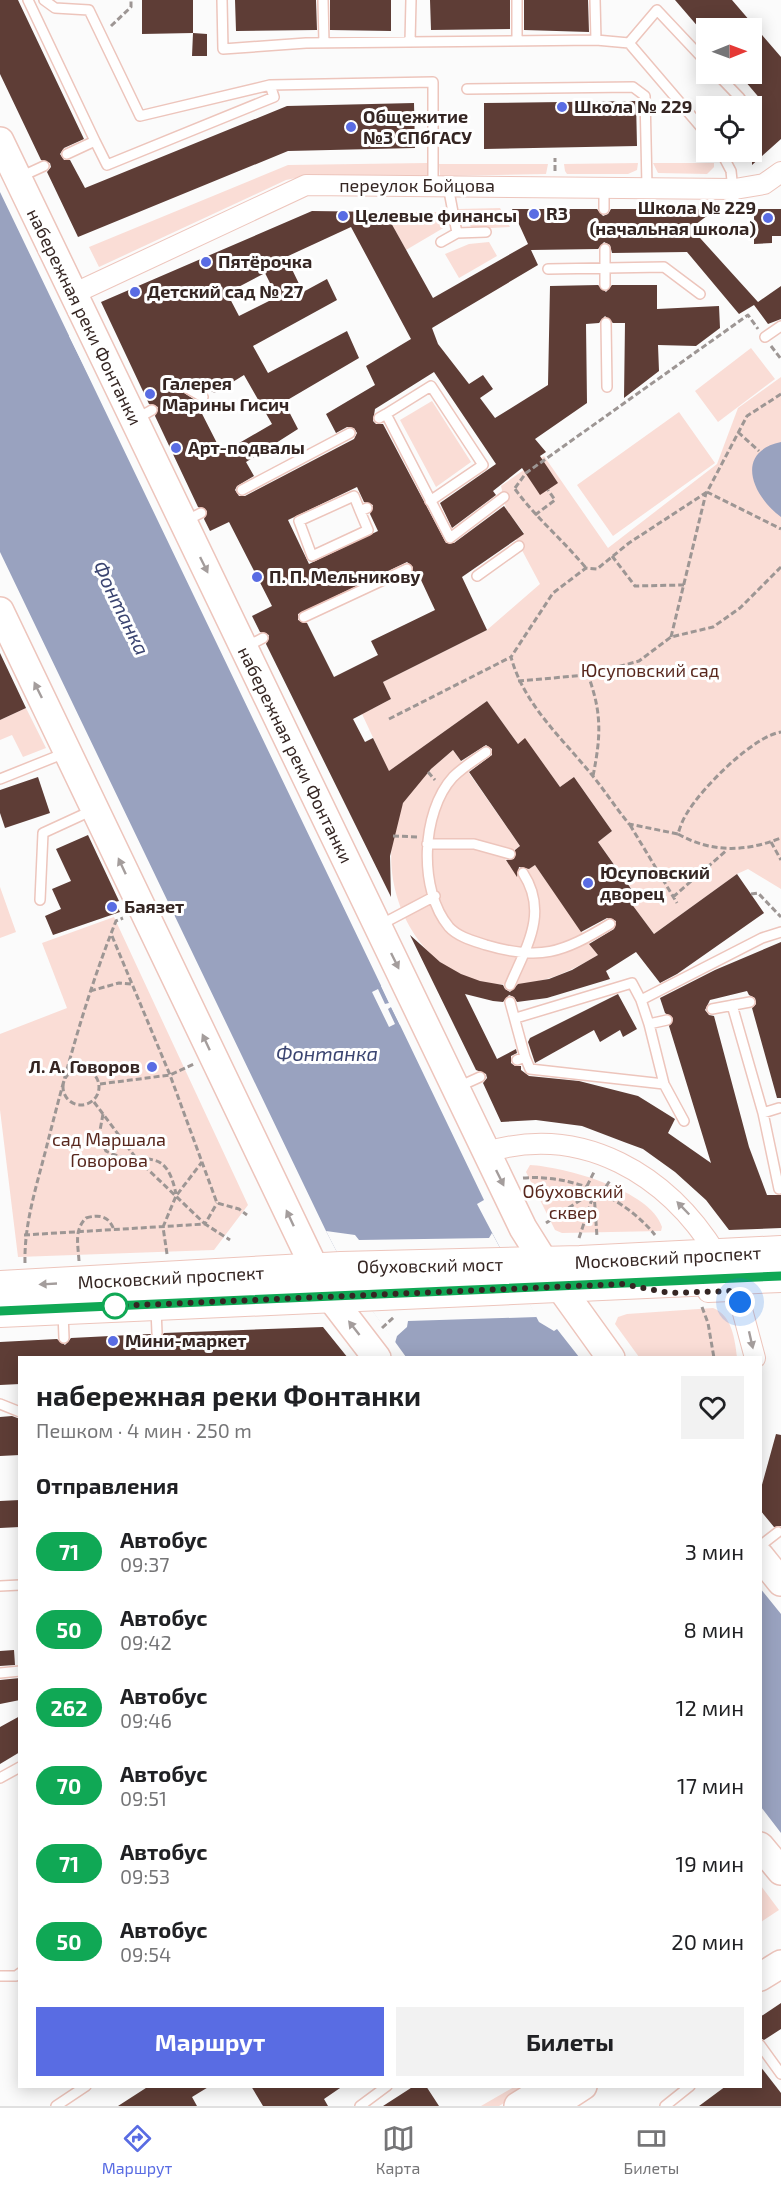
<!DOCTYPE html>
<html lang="ru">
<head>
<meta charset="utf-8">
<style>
	body { margin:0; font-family:"Exo 2",sans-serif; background:#f2f2f2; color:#202124; height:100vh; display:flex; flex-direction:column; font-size:22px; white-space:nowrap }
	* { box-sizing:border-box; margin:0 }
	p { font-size:20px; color:#757577 }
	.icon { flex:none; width:33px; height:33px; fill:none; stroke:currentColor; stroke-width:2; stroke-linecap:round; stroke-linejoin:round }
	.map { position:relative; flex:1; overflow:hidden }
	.panel { position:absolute; left:18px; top:1356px; width:744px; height:732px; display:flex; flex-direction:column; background:#fff; border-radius:0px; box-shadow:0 3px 15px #0003 }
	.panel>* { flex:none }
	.badge { padding:0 12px; border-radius:20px; font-size:21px; line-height:39px }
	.needle { width:39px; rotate:89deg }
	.fabs { position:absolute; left:696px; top:18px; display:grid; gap:12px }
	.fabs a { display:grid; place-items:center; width:66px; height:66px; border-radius:0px; background:#fff; box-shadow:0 3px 15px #0003; font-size:30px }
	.you { position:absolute; width:30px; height:30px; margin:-15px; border:4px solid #fff; border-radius:50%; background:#1a73e8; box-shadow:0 0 0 9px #1a73e833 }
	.map>.badge { position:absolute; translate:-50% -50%; box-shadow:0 0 0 3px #fff }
	h2 { padding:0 18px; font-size:22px; line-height:54px }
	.round { display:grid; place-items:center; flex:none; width:63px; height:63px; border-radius:0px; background:#f2f2f2 }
	.summary { display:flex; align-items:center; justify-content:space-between; height:102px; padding:0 18px }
	h1 { font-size:28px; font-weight:700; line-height:45px }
	.button { display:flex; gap:12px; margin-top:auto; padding:12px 18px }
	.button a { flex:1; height:69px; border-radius:0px; background:#596ce3; color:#fff; font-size:24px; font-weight:700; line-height:69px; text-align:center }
	.button a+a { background:#f2f2f2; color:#202124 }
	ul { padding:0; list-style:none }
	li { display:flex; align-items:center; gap:18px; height:78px; padding:0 18px }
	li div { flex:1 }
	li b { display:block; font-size:22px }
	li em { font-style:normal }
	li .badge { min-width:66px; font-weight:700; text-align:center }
	.menu { display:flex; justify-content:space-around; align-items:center; height:84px; border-top:2px solid #e0e0e0; background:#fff; font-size:16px; color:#757577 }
	.menu a { display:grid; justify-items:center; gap:3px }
	.menu .on { color:#596ce3 }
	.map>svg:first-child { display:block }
	.green { fill:#faddd6 }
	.water { fill:#99a2bf }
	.pier { fill:#fbfbfb }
	.building { fill:#5e3d36; fill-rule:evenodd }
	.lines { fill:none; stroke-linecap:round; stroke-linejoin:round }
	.lane-casing { stroke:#edc5bc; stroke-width:12 }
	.street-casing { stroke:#edc5bc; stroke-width:22 }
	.secondary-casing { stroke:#edc5bc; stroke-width:30 }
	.primary-casing { stroke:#edc5bc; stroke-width:34 }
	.path { stroke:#9d9694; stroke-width:3; stroke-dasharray:6 3; stroke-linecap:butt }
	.lane { stroke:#fff; stroke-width:9 }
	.street { stroke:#fff; stroke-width:20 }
	.secondary { stroke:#fff; stroke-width:27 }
	.primary { stroke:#fff; stroke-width:32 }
	.oneway { fill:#a49d9c }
	.line-casing { stroke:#fff; stroke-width:14 }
	.line { stroke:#10a855; stroke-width:9 }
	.walk { stroke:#352623; stroke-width:6; stroke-dasharray:0 10.8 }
	.poi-dot { fill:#596ce3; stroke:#fff; stroke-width:2 }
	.stop-dot { fill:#fff; stroke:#10a855; stroke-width:3 }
	.labels { text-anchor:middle; stroke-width:6; stroke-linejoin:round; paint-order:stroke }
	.poi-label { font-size:18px; font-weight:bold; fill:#352623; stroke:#fff; text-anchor:start }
	.street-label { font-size:18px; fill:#352623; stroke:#fff }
	.park-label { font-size:18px; fill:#58271d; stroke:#fff }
	.water-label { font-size:20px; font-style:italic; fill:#3b4571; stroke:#fff }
</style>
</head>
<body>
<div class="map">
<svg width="781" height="2106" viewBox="0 0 781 2106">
	<rect width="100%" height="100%" fill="#fbfbfb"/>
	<path class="green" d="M427 163V176L301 177 286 180 99 267 89 247 288 165Z
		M638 163 637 170 628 174H567L565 171 564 164Z
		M653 163H714V167L707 174 658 173Z
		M439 164H548L546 174 440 176Z
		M500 208 510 227 473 229 458 209Z
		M385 212H436L445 227 406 250Z
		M489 242 497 256 459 278 445 254 469 244Z
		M751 348 775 379 718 422 695 391Z
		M781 377V889L748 869 737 874 654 934 625 895 632 889 598 842 612 831 574 777 560 787 525 739 518 744 487 701 374 782 384 761 362 714 391 699 383 682 487 630 540 584 516 539 524 533 506 509 501 486 544 456 608 548 717 464 738 408Z
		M432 401 471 462 436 487 400 420Z
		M679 412 715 463 613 536 577 485Z
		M26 708 46 748 23 757 12 735 0 740V720Z
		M453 750 520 846 504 857 517 876 535 865 598 955C565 975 533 988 494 984 411 976 369 873 403 803 413 782 436 765 453 750Z
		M0 887 16 932 0 938Z
		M114 917 248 1205 214 1250 18 1257 0 1110V1034L67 1008 42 943Z
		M530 1165C564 1167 651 1190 662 1227L661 1231 562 1233 555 1230 526 1172Z
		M713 1308C732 1315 735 1340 737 1357H639L615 1324 618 1317 627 1314Z
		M761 1886 779 1910 761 1922H760Z
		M514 2087H531L499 2106H481Z"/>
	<path class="water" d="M0 192 484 1200 477 1204 539 1322 554 1331 557 1329 579 1357H406L354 1285 326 1231 0 552Z
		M781 442V517C752 496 734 452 781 442Z
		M760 1588 781 1614V1833L761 1807Z"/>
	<path class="pier" d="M72 335 93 379 91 380 69 336Z
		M384 985 403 1023 400 1025 391 1007 388 1009 395 1024 389 1027 372 992 378 989 385 1004 389 1003 381 986Z
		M326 1231 355 1235 359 1240 489 1238 492 1233 537 1317 408 1321 407 1327 397 1336 395 1343 354 1285Z"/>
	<path class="building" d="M0 0H18L84 139 64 148 60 154 64 160H70L85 188 287 106 414 103 415 148 288 151 78 237 47 172 51 167 50 163 41 160 0 74Z
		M142 0H193V33L142 34Z
		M235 0H316L317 30 236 31Z
		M330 0H391V31L330 30Z
		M430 0H510V29L431 30Z
		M524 0H588L589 32 524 30Z
		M675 0H732L781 57V139L752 165V110L762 101 739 74H752V28H706V36Z
		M193 33 207 34V56H192Z
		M636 101 637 146 484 149V103Z
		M512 209H597L603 216 608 214 611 209H716L691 228 758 302 781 286V319L768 324 754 305 739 314 687 252 612 253 610 245 604 242 598 249 531 250 538 265 432 328 438 344 469 384 483 375 493 389 480 398 495 418 548 385 550 286 598 285 606 292 612 285H657V309L719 306 720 328 696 346 658 345 659 371 624 398 625 323H613L605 316 599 323 586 324 587 403 535 439 546 452 540 456 558 483 540 495 522 468 493 491 496 495 452 528 440 503 496 464 434 372 375 409 373 421 376 424H383L446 543H454L504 506 524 534 462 577 487 630 383 682 391 699 353 719 365 742 373 738 389 771 487 701 518 744 525 738 560 787 574 777 612 831 598 842 632 890 625 895 654 934 737 874 764 913 677 974 660 983 636 952 606 971 610 979 547 998 517 1002 514 997 509 995 503 1002 493 1001 465 994 497 1059 516 1049 517 1053 511 1056V1063L515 1066H521V1070L529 1076 579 1081 638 1096 675 1119 668 1133 711 1163 669 1026 673 1018 665 1013 660 998 715 970 781 942V1098H777L752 1008 756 1004 755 998 749 995 747 991 710 1000 705 1010 709 1015 714 1016 749 1147 767 1195H781V1228L729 1230 706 1200 675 1172 643 1149 624 1142 582 1126 536 1120 501 1122 483 1083 487 1078 486 1074 476 1070 410 935 440 962 461 974 480 981 503 985 505 989 510 992 518 984 549 979 572 970 598 955 589 944 614 929 616 921 607 918 581 932 535 865 529 869 519 867 517 877 506 860 514 859 515 850 520 846 469 772 492 755V749L486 745 461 761 453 750 431 769 403 803 390 856 391 897 266 644 269 635 260 632 252 616 272 606 229 522 210 531 204 519 207 511 198 507 155 416 158 407 149 404 101 302 312 211 385 212 433 298 528 244ZM351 227 411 339 366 366 375 385 326 414 336 433 347 427 354 428 357 433 354 439 245 496H239L235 490 237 486 254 476 246 462 298 429 284 402 359 358 347 331 268 373 253 346 337 300 327 279 303 292 286 257ZM265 273 277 297 239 316 227 293ZM244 375 272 424 222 453 195 400 184 393 183 386 190 382 215 393ZM357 487 364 502 373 505 370 514 378 531 309 564 288 520ZM407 562 413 567 409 575 413 584 421 580 435 610 371 641 378 655 334 677 307 623 298 620V614Z
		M754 209H781V236H772V243L754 244V239H751L750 227H754Z
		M0 653 26 708 0 720Z
		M38 777 50 813 5 828 0 813V790Z
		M88 835 119 901 115 902 120 912 53 935 45 916 61 909 52 889 71 881 56 849Z
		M618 994 637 1029 623 1037 620 1030 600 1042 594 1030 535 1063 528 1042 530 1038Z
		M323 1327 348 1358H20V1384L0 1385V1342L57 1339 65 1345 71 1338 150 1334 158 1340 164 1333Z
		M12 1416 20 1419V1455L0 1456V1417Z
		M776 1434 781 1435V1526L774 1527 760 1510V1492Z
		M20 1500V1527L0 1528V1501Z
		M14 1650 15 1665 0 1666V1651Z
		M20 1678V1700L0 1704V1680Z
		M20 1716V1752L0 1764V1727Z
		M781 2003V2029L764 2040 760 2038V2017Z
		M760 2066 781 2093V2106H699L726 2086H760Z
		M149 2086H210L192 2097 197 2106H118Z
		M251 2086H343L324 2099 328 2106H263Z
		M414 2086H426L439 2106H383Z"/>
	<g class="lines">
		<g class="lane-casing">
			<path id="lane" d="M28 0 95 141 67 154
				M44 0 55 8 89 10 140 116 270 85 433 82V186
				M222 0 223 49 306 43 596 40 629 43 706 133
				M323 0 324 43
				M517 0V41
				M595 0 596 40
				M410 42 411 0
				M629 43 657 10 706 62
				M717 74 740 98 735 106
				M467 89 633 87 645 96 647 186
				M95 141 107 165 274 97 270 85
				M721 152 731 171 735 209
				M20 177 44 166
				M604 187V209
				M457 233 486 232
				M441 242 457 233 448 186
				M605 249V285
				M548 269 664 267 700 294
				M606 323 607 387
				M765 337 781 326
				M189 389 203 397
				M386 414 431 386 483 465 430 501
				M379 418 386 414 450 538 504 497
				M136 419 152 410
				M242 490 350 433
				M360 511 368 530 312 556 299 521 354 496 360 511 367 508
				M185 521 201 513
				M477 576 519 546
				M304 617 407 569
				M246 647 263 638
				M486 752C475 760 463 767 453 777 421 812 418 890 449 927 458 937 474 941 486 945 540 961 562 953 610 924
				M0 779 65 753
				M427 844H474L510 854
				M40 900 43 833 93 810
				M380 925 435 896
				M510 985C526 947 549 913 523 873
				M641 1000 649 1024 667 1020
				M510 1002 525 1057
				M732 1005 763 1113 779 1108
				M712 1009 750 1002
				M516 1018 632 983 641 1000 762 938 781 932
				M649 1024 664 1084
				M517 1060 525 1057 530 1069 664 1084 684 1121
				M458 1087 480 1077
				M763 1113 779 1189
				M156 1309 157 1333
				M63 1313 64 1338
				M0 1404 20 1412
				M760 1546 778 1532
				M0 1586 20 1585
				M0 1673 20 1671
				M0 1778 20 1767
				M0 1976H16L20 1973
				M760 2045 781 2074
				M56 2106 86 2086
				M360 2106 387 2086
				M665 2106 690 2086"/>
		</g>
		<g class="street-casing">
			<path id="street" d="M73 294 306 185 735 189 764 184 781 172
				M487 1152C583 1123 668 1175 717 1255
				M708 1292 730 1291 740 1302 755 1358"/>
		</g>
		<g class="secondary-casing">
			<path id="secondary" d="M0 141 523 1228 560 1287 611 1358
				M0 611 316 1271 331 1298 377 1358
				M760 1556 781 1582
				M760 1846 781 1871
				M760 1977 781 1964
				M518 2106 550 2086
				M552 2106 583 2086"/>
		</g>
		<g class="primary-casing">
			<path id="primary" d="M0 1287 341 1268 580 1262 781 1252
				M0 1311 781 1276"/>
		</g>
		<path class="path" d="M111 26 131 7V0
			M555 171V158
			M771 346 781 359
			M781 394 747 416 707 492 781 529
			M738 432 759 451
			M515 488 526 473 748 315 758 329
			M515 489C536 518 563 540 586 568
			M707 492 629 543 597 569 586 568 553 593 511 657C524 705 562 738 592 775 605 791 616 808 629 824L678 834C680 827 683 819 687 813 702 788 752 737 781 732
			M535 515 555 500 548 490
			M612 556 635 586 684 585
			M671 637 706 493
			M518 681 587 675
			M389 719 511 657
			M428 772 435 780
			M593 776C601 736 602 713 588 675L639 661 671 637 713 627 740 608 781 567
			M630 825 677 903
			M678 834C712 853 745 852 781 838
			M393 836 418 837
			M771 842 781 860
			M751 894 758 893 781 917
			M673 897 727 850
			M112 936 170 1075 217 1203 239 1209 247 1215
			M90 991 119 983 131 984
			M63 1087a18 18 0 1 1 36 0a18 18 0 1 1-36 0Z
			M100 1084 170 1075 194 1064
			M94 1102 136 1158 205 1224 217 1203
			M103 1114 99 1136 106 1151C141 1170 165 1140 176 1194
			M523 1178C572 1174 624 1197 655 1235
			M587 1186 594 1172
			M594 1193 597 1237
			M601 1194 611 1179
			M546 1223 594 1191
			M24 1235 205 1224 230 1240
			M579 1238 594 1193
			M167 1254 163 1227 176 1196 202 1162
			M79 1261C78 1244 74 1230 86 1218 100 1214 109 1216 114 1230
			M25 1263C24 1221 38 1182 48 1141 67 1067 87 993 116 921L123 918
			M702 1307 708 1323 714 1358
			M382 1328 394 1317"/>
		<use href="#lane" class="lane"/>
		<use href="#street" class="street"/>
		<use href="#secondary" class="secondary"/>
		<use href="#primary" class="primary"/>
	</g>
	<defs><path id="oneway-solid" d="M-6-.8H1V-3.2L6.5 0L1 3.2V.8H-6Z" transform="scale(1.5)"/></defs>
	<g class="oneway">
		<use href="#oneway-solid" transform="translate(204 565) rotate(64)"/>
		<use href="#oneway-solid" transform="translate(38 690) rotate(-116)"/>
		<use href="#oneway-solid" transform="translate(122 866) rotate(-115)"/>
		<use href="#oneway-solid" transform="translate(395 961) rotate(64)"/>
		<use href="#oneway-solid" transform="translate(206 1042) rotate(-115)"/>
		<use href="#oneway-solid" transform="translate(500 1178) rotate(64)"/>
		<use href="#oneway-solid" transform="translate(683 1208) rotate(-134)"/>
		<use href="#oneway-solid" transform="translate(290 1218) rotate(-115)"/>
		<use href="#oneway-solid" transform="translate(48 1284) rotate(177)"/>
		<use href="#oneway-solid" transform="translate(354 1328) rotate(-128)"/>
		<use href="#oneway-solid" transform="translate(751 1340) rotate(77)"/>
	</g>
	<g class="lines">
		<g class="line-casing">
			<path id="line" d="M0 1311 781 1276"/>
		</g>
		<use href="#line" class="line"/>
		<path class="walk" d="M115 1306 622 1284 670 1293 730 1291 740 1302"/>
	</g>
	<g class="poi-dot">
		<circle cx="562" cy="107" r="6"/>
		<circle cx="351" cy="127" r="6"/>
		<circle cx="534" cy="214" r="6"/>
		<circle cx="343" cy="216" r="6"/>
		<circle cx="768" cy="218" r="6"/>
		<circle cx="206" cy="262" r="6"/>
		<circle cx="135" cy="292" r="6"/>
		<circle cx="150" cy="394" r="6"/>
		<circle cx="176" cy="448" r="6"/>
		<circle cx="257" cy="577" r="6"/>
		<circle cx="588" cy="883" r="6"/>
		<circle cx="112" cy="907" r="6"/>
		<circle cx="152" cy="1067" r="6"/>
		<circle cx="113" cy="1341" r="6"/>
	</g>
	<circle class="stop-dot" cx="115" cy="1306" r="12"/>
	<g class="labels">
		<g class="poi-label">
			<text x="574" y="113">Школа № 229</text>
			<text x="363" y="123">Общежитие<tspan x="363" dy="21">№3 СПбГАСУ</tspan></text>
			<text x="756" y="214" text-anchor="end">Школа № 229<tspan x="756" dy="21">(начальная школа)</tspan></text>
			<text x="546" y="220">R3</text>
			<text x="355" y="222">Целевые финансы</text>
			<text x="218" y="268">Пятёрочка</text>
			<text x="147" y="298">Детский сад № 27</text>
			<text x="162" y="390">Галерея<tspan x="162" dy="21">Марины Гисич</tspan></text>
			<text x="188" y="454">Арт-подвалы</text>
			<text x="269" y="583">П. П. Мельникову</text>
			<text x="600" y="879">Юсуповский<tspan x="600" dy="21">дворец</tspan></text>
			<text x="124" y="913">Баязет</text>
			<text x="140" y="1073" text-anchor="end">Л. А. Говоров</text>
			<text x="125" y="1347">Мини-маркет</text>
		</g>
		<g class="street-label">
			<text x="417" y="192">переулок Бойцова</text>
			<text transform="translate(84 317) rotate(64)" y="6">набережная реки Фонтанки</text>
			<text transform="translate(295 755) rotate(64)" y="6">набережная реки Фонтанки</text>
			<text transform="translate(668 1258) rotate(-3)" y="6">Московский проспект</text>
			<text transform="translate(430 1266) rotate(-1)" y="6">Обуховский мост</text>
			<text transform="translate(171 1278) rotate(-3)" y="6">Московский проспект</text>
		</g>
		<g class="park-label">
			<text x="650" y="677">Юсуповский сад</text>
			<text x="109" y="1146">сад Маршала<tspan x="109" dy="21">Говорова</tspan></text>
			<text x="573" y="1198">Обуховский<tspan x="573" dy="21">сквер</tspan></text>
		</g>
		<g class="water-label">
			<text transform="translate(121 608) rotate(64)" y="7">Фонтанка</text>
			<text x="327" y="1061">Фонтанка</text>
		</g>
	</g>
</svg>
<div class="fabs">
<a><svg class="needle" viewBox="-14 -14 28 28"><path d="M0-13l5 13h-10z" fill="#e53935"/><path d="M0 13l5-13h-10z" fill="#757577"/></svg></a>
<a><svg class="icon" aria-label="locate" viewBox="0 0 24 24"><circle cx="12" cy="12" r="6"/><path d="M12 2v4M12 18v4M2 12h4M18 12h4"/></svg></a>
</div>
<div class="you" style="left:740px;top:1302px"></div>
<section class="panel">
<div class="summary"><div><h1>набережная реки Фонтанки</h1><p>Пешком · 4 мин · 250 m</p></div><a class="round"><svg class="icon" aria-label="heart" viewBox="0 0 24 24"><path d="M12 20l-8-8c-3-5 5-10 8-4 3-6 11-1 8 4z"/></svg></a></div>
<h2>Отправления</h2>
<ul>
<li><span class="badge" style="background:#10a855;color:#fff">71</span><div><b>Автобус</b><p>09:37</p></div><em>3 мин</em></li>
<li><span class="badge" style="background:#10a855;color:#fff">50</span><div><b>Автобус</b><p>09:42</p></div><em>8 мин</em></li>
<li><span class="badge" style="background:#10a855;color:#fff">262</span><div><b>Автобус</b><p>09:46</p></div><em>12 мин</em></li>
<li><span class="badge" style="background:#10a855;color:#fff">70</span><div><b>Автобус</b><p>09:51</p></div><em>17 мин</em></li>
<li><span class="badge" style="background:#10a855;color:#fff">71</span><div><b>Автобус</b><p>09:53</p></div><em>19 мин</em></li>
<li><span class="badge" style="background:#10a855;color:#fff">50</span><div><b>Автобус</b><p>09:54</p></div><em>20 мин</em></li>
</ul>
<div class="button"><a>Маршрут</a><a>Билеты</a></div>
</section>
</div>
<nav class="menu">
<a class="on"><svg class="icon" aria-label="directions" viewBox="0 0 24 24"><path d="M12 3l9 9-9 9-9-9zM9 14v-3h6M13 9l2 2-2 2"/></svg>Маршрут</a>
<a><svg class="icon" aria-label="map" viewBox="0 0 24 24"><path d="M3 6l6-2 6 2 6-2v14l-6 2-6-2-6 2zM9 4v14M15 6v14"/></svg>Карта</a>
<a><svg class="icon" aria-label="tickets" viewBox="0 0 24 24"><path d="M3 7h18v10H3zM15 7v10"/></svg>Билеты</a>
</nav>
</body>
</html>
